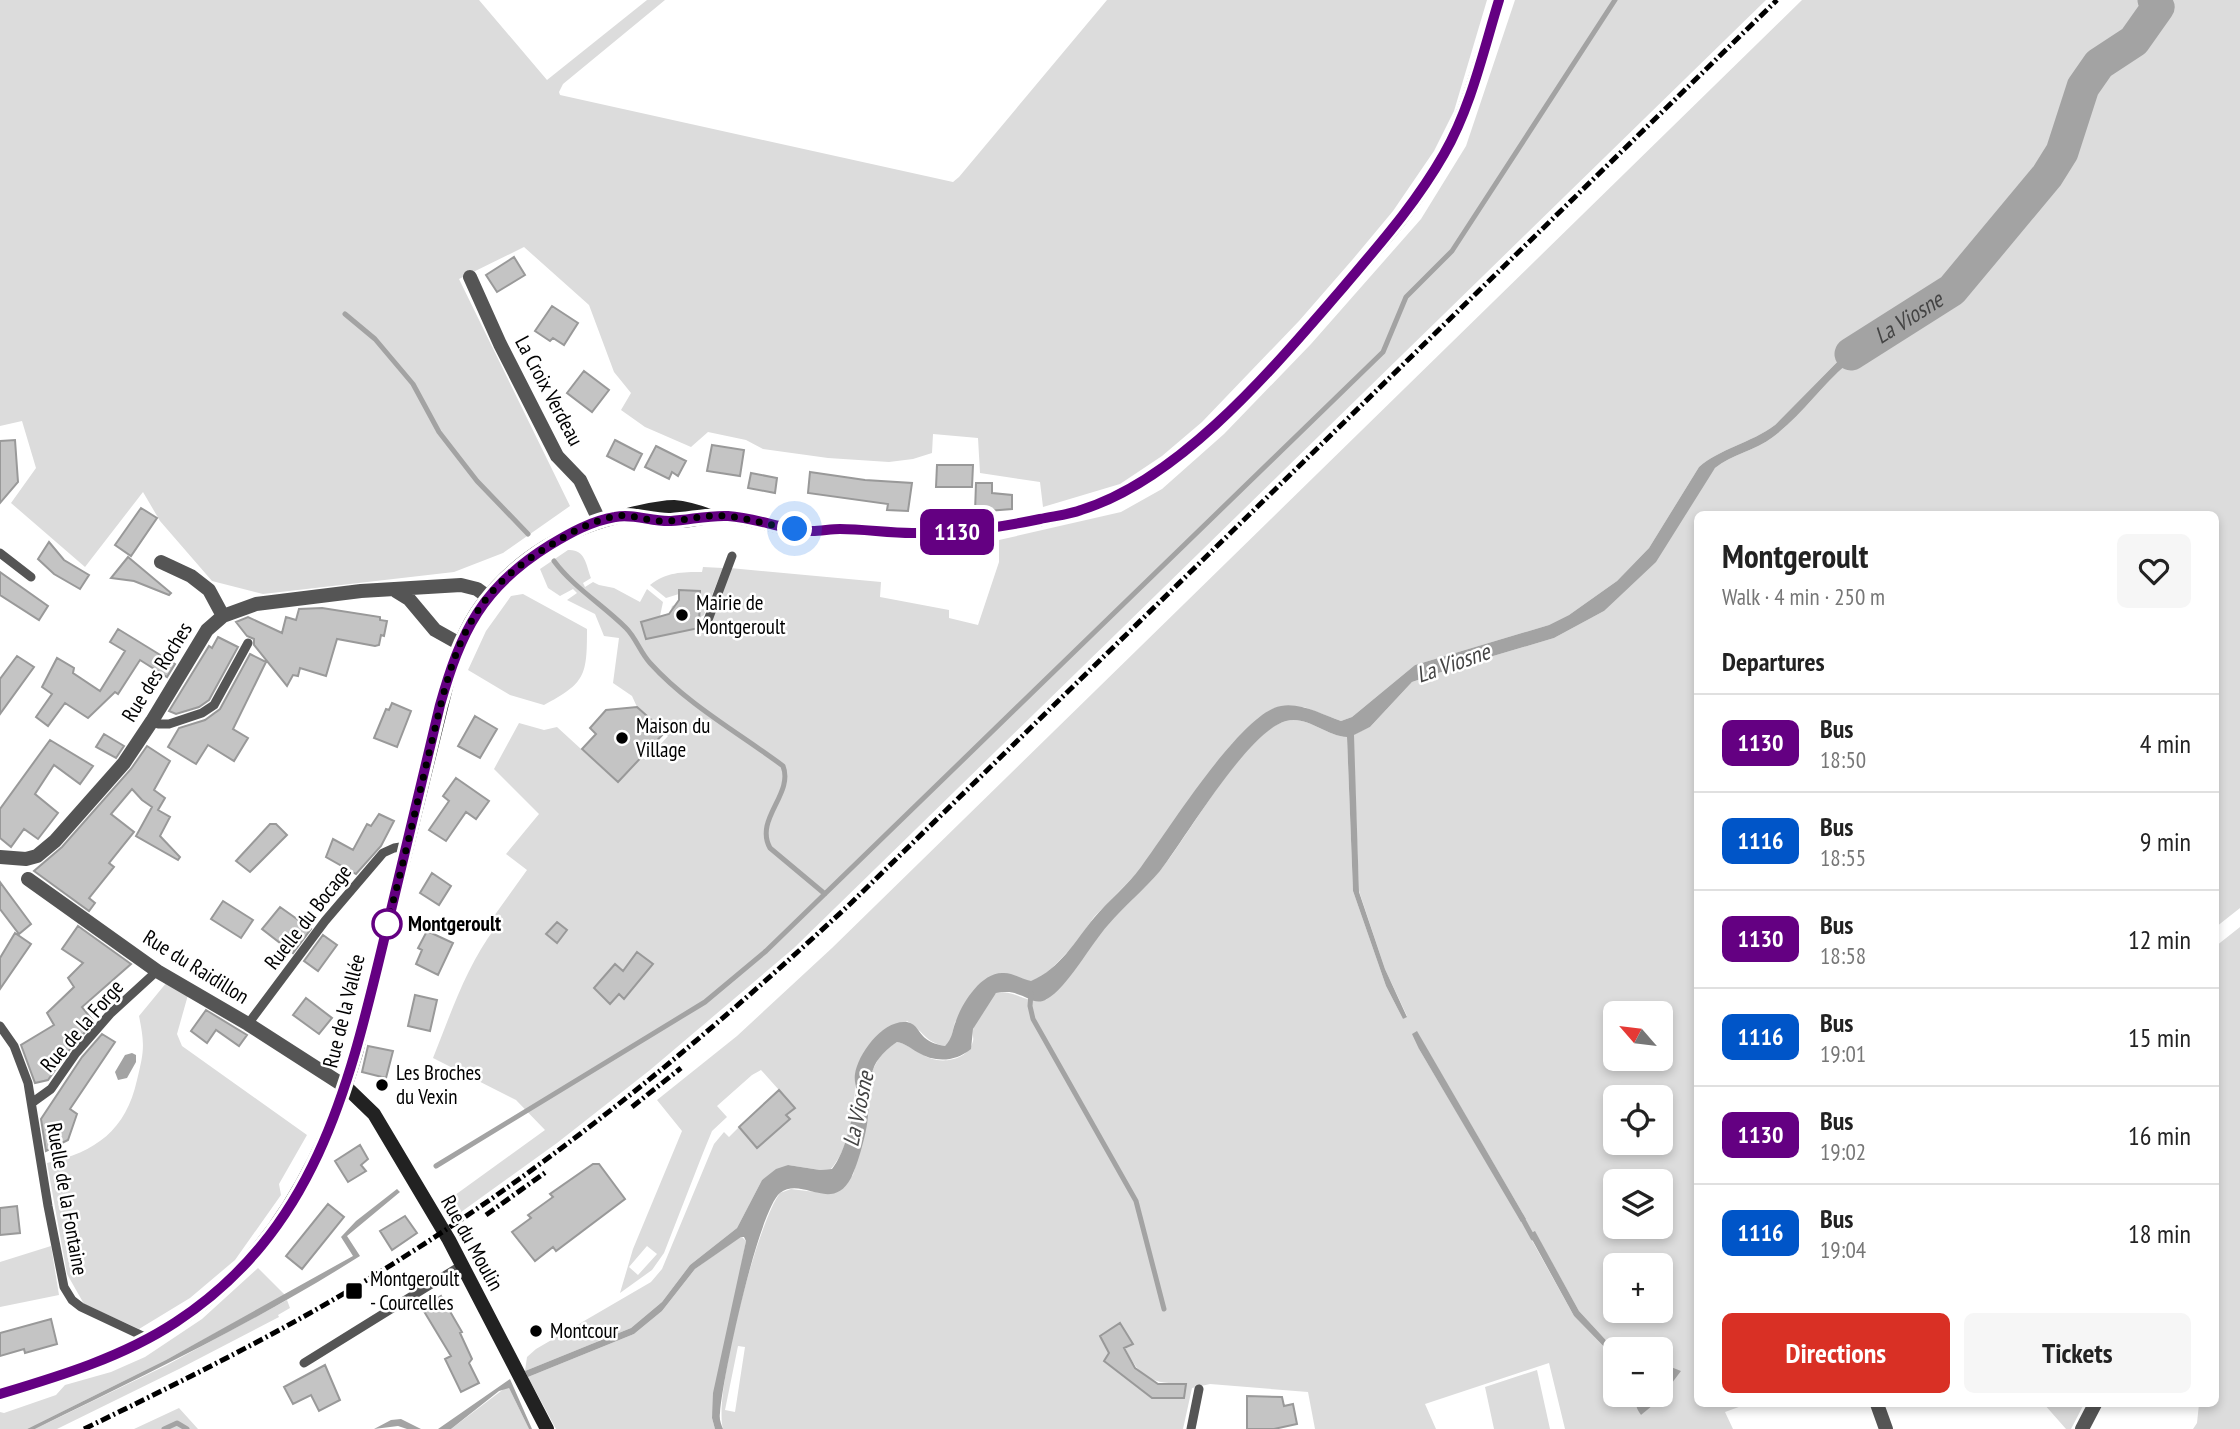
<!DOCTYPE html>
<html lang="en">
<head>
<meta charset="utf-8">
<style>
	body { margin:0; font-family:"PT Sans Narrow",sans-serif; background:#f6f6f6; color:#222; height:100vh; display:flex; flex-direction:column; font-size:26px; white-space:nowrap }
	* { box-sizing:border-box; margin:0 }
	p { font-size:23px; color:#767676 }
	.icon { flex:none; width:38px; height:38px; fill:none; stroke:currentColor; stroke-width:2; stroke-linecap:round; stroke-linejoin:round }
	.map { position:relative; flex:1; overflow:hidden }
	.side { position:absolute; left:1694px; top:511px; width:525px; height:896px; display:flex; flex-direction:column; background:#fff; border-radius:10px; box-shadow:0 4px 10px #0003 }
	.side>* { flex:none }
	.badge { padding:0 14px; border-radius:10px; font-size:24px; line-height:46px }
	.needle { width:46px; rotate:298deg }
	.fabs { position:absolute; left:1603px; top:1001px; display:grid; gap:14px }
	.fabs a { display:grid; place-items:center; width:70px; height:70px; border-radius:10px; background:#fff; box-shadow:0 4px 10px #0003; font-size:35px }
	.you { position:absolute; width:35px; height:35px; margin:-18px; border:5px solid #fff; border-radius:50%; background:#1a73e8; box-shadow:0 0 0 10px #1a73e833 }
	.map>.badge { position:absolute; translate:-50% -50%; box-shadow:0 0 0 4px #fff }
	h2 { padding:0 28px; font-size:26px; line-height:63px }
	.round { display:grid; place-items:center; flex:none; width:74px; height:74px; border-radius:10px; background:#f6f6f6 }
	.head { display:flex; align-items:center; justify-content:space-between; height:119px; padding:0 28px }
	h1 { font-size:33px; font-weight:700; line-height:52px }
	.primary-button { display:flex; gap:14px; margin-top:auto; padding:14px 28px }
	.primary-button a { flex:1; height:80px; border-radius:10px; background:#d93025; color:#fff; font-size:28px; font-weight:700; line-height:80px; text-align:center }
	.primary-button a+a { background:#f6f6f6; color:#222 }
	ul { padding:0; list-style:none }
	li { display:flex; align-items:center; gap:21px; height:98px; padding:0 28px; border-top:2px solid #e0e0e0 }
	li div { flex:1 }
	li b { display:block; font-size:26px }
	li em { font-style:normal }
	li .badge { min-width:77px; font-weight:700; text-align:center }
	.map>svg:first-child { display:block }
	.green { fill:#dcdcdc; fill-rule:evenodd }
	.water { fill:#a3a3a3 }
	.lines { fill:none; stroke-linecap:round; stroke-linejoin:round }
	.stream { stroke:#a3a3a3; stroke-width:5 }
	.river { stroke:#a3a3a3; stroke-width:33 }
	.building { fill:#c4c4c4; stroke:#999; stroke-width:2 }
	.lane { stroke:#555; stroke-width:9 }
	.street { stroke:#555; stroke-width:14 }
	.secondary { stroke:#222; stroke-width:14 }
	.rail { stroke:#000; stroke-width:5; stroke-dasharray:10 3.5 2 3.5; stroke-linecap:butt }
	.line-casing { stroke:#fff; stroke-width:16 }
	.line { stroke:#640082; stroke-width:10 }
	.walk { stroke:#000; stroke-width:7; stroke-dasharray:0 12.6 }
	.poi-dot { fill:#000; stroke:#fff; stroke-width:2.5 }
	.stop-dot { fill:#fff; stroke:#640082; stroke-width:3.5 }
	.labels { text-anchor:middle; stroke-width:5; stroke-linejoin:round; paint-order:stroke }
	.street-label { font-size:21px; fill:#000; stroke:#fff }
	.poi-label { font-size:21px; fill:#000; stroke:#fff; text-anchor:start }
	.stop-label { font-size:21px; font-weight:bold; fill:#000; stroke:#fff; text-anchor:start }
	.water-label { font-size:23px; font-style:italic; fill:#444; stroke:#fff }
</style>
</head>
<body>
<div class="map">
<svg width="2240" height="1429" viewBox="0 0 2240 1429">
	<rect width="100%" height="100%" fill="#fff"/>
	<path class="green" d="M0 0H479L547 80 647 0H665L563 84 559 92 560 95 953 182 959 177 1107 0H1487L1454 111 1434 151 1393 211 1353 259 1299 321 1202 422 1162 456 1120 484 1043 507 1040 482 980 473 978 438 933 434 932 453 913 459 889 462 828 458 763 449 746 440 708 432 691 447 645 427 621 410 631 393 614 372 589 305 524 247 459 279 570 506 503 553 454 572 263 594 212 581 160 521 143 492 85 567 11 503 36 468 22 421 0 426Z
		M1515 0H1766L794 948 650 1070 557 1143 450 1220 444 1203 545 1130 516 1100 433 1058C451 1013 466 967 495 928L489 923 527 870 506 854 539 814 494 769 519 723 544 730 557 727 617 782 641 757 646 760 668 736 637 707 632 696 613 683 619 638 604 636 595 614 567 600 577 593 573 589 560 596 548 588 540 569 568 550C585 549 586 564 591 578L583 583 585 587 593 582 599 585 614 588 640 602 647 589 663 602 660 616 670 613 672 606 679 603V594L666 598 650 585C666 572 682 572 702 572L703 567 723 568 704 615 699 618V624L707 623 730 568 881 582 880 597 949 610V618L978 625 999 562V540L1121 512 1162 489 1224 434 1311 344 1421 219 1466 146Z
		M1802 0H2240V908L2216 927V514H1698V1404H1747L1725 1412 1733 1429H1565L1549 1363 1425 1404 1436 1429H1315L1308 1392 1210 1384 1192 1388 1183 1429H723C713 1395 757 1223 780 1193L791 1189 831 1194 853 1175 868 1119 869 1077 882 1052 897 1042C912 1045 922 1058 937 1060 951 1062 969 1057 973 1041 974 1038 972 1034 973 1030 975 1018 988 1002 996 993 1010 991 1015 995 1027 999 1032 1001 1040 1000 1046 1000 1070 980 1086 951 1106 926 1122 907 1142 892 1158 873 1188 838 1245 731 1286 721 1307 715 1326 736 1347 737L1353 891 1386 986 1403 1019 1407 1016 1385 969 1359 891 1353 735 1370 727 1412 682 1456 667 1554 638 1604 611 1715 468C1732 454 1755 451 1773 437 1801 416 1820 387 1847 364 1861 352 1877 344 1893 335L1887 326 1854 345 1775 425C1751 443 1719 449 1699 467L1649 548 1617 581 1569 615 1549 625 1415 665 1352 717 1341 721 1304 707 1274 708 1253 723 1232 745 1140 870 1094 917 1076 943 1053 967 1041 977 1031 982 1009 974 955 1022 950 1042 945 1046C925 1043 923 1030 907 1021L855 1074C856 1103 851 1146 831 1169L820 1170 788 1165 762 1180 737 1228 690 1265 662 1302 631 1328 525 1371 527 1357 536 1349 651 1282 662 1269 714 1144 724 1132 729 1137 739 1127 757 1148 789 1119 786 1115 795 1108 761 1070 752 1075 717 1106 727 1117 712 1131 703 1153 664 1253 652 1270 620 1293 633 1249 682 1131 657 1100 737 1036 832 948ZM1615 1013H1661V1059H1615ZM1417 1032 1526 1219 1522 1222 1419 1049ZM1615 1097H1661V1143H1615ZM1615 1181H1661V1227H1615ZM1535 1232 1579 1311 1615 1350 1661 1349V1368L1666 1365 1670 1386 1641 1415 1636 1400 1638 1395H1615V1358L1574 1316 1529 1235ZM647 1246 657 1254 638 1275 629 1267ZM1615 1265H1661V1311H1615ZM1120 1323 1132 1344 1125 1348C1141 1380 1151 1383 1186 1384L1184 1398H1152L1121 1374 1100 1336ZM738 1346 745 1347 735 1412 725 1410Z
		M523 594 587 629C587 675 586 683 544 705L510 695 468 670 486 631 511 596Z
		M2240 927V1429H2193L2197 1423 2199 1404H2216V946Z
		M167 982 188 995 177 1034 182 1046 307 1135 279 1184 281 1195 235 1260 190 1298 139 1329 84 1304 67 1274 47 1163C96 1152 126 1130 137 1080 144 1051 145 1046 139 1016Z
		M741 1236 746 1241 712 1418 715 1429H556L528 1377 634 1334 662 1311 695 1269Z
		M51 1246 59 1295 0 1307V1262Z
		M258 1268 285 1295 166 1360 27 1429H0V1412L4 1413 56 1395 65 1385 111 1372 145 1357 202 1319Z
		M287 1300 290 1308 278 1315 279 1317 179 1369 57 1429H35L167 1365Z
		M1537 1370 1550 1429H1494L1485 1387Z
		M505 1388H509L529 1429H451Z
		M2044 1404H2084L2071 1429H2066Z
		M179 1408 198 1429H134Z"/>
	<path class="water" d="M1887 325 1893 335C1877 344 1861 352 1847 364 1820 387 1801 416 1773 437 1755 451 1732 454 1715 468L1656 562 1604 611 1554 638 1456 667 1412 682 1370 727 1354 735 1359 892 1385 969 1407 1017 1403 1019 1386 986 1353 891 1347 737C1326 736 1307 715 1286 721 1248 731 1187 836 1160 871 1144 890 1124 906 1108 925 1091 944 1067 988 1047 999 1036 1006 1028 997 1017 994 1011 991 1003 992 996 993L973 1029 971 1049C955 1062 935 1063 917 1052 910 1048 906 1044 897 1042 865 1064 871 1081 868 1116 867 1132 858 1164 851 1178 832 1214 802 1176 780 1193 758 1211 722 1380 720 1413 719 1419 721 1424 723 1429H715L712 1418 713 1393 746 1241 744 1237H741L695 1269 662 1311 634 1334 528 1377 525 1371 631 1328 662 1302 690 1265 737 1228 762 1180 776 1169 788 1165 820 1170 832 1169C846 1152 854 1113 856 1091 856 1086 854 1080 855 1074 858 1054 882 1021 905 1022 916 1022 918 1032 925 1038 931 1043 938 1045 945 1046 953 1038 952 1030 956 1021 962 1003 982 971 1004 973 1013 973 1022 979 1031 981 1060 969 1075 941 1094 918 1109 900 1127 886 1141 867 1169 829 1234 725 1274 708 1295 699 1321 714 1341 721L1352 717 1415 665 1549 625 1569 615 1617 581 1649 548 1699 467C1719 449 1751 443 1775 425L1854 345Z
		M1417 1031 1526 1219 1521 1222 1419 1049 1412 1034Z
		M132 1053 136 1055V1062L127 1078 118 1080 115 1072 125 1055Z
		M397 1189 400 1192 347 1236 360 1256C256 1322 145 1375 35 1429H27L166 1360 353 1256 341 1237 356 1221Z
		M1535 1231 1579 1311 1615 1350V1358L1574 1316 1529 1234Z
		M1666 1365 1681 1371 1659 1400 1641 1415C1636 1408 1634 1402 1638 1395H1661V1368Z
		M510 1379 532 1429H529L509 1388 499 1391 451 1429H438Z
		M401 1419 421 1429H407L398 1426 374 1429 391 1420Z"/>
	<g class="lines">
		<path class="stream" d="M345 314 375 339 413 384 439 432 477 481 528 534
			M554 561C573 587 603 605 626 628 636 638 640 652 650 663 688 705 739 733 783 766 794 794 754 819 770 848L825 894
			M1031 993 1030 1006 1033 1019 1136 1201 1164 1309
			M436 1166 705 1002 766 951 1383 352 1406 297 1452 251 1615 0
			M1521 1216 1533 1238
			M164 1429 177 1423 187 1429"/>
		<path class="river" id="s1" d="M1851 354 1952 290 2047 176 2062 152 2083 87 2099 64 2134 41 2158 7 2154 0"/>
	</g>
	<path class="building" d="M514 257 525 275 497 292 486 275Z
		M552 306 578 323 564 345 553 338 550 341 535 331Z
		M584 371 609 390 592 412 567 393Z
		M15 440 18 482 0 503V441Z
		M615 440 642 454 634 470 607 456Z
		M712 445 744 450 740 476 707 471Z
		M656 446 686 461 678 476 672 472 669 479 645 467Z
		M937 465H973L972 487H936Z
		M810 472 865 480 912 483 908 511 887 510 888 504 808 493Z
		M751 473 777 478 775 493 748 488Z
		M976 483H992V493L1012 495V509L975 512Z
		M141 508 157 518 131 556 115 545Z
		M49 542 64 560 89 575 80 589 54 574 38 559Z
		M128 557 171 593 169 595 134 581 111 578Z
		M0 572 48 606 39 620 0 595Z
		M679 590 700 591 699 628 646 639 641 622 669 614 679 600Z
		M322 608 380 617V620L387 621 384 636 381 635 379 645 375 646 337 639 326 676 300 668 298 676 293 675 287 686 254 645V639L247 636 236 622 248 617 282 633 286 617 296 620 299 609Z
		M118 629 175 664 167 677 140 660 118 694 115 692 88 718 65 703 48 726 36 717 52 694 42 687 57 658 74 668 73 673 100 691 125 651 110 642Z
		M218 637 238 647 209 700 199 707 176 714 169 711 209 646 212 648Z
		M250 654 266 662 233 729 248 738 234 761 208 745 196 764 168 747 179 728 205 720 220 709Z
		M17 656 34 667 0 714V679Z
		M392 703 411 711 397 747 374 738 386 709 389 710Z
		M637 707 665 732 618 782 582 749 596 734 590 728 606 710Z
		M475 716 497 729 480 758 458 746Z
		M104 734 124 746 116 758 96 747Z
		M50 740 93 766 80 784 54 765 35 794 58 813 38 839 24 829 11 847 0 838V809Z
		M147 746 170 761 154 790 165 798 158 810 170 817 160 836 180 857 178 860 136 836 152 807 142 800 132 789 111 814 134 832 109 863 114 867 89 898 95 903 89 911 34 871 62 847 131 769Z
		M456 778 489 801 476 819 466 812 446 841 429 830 449 801 443 796Z
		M379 814 394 821 381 846 356 874 326 857 333 839 353 850 367 824 371 826Z
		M270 824H276L287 835 250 872 236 861Z
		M432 873 451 886 439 905 420 893Z
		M0 882 31 924 19 934 0 909Z
		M223 901 253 920 241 938 211 919Z
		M280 907 311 929 293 953 262 929Z
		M557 922 567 930 557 943 546 934Z
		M78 926 131 964 82 1007 94 1022 70 1049 48 1080 35 1083 21 1045 54 1025 47 1013 74 987 68 978 83 963 62 949Z
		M427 931 453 943 438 975 416 964 422 950 418 948Z
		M15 933 31 944 0 989V958Z
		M323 935 337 945 318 971 304 961Z
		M637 952 653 964 624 999 619 994 610 1004 594 988 615 964 623 971Z
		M415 995 437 1000 430 1031 408 1026Z
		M306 998 332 1018 319 1034 293 1015Z
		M206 1010 247 1035 239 1046 216 1030 207 1043 191 1031Z
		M102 1034 115 1042 70 1109 77 1114 68 1140 46 1151 41 1119 82 1057Z
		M368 1046 393 1051 386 1078 362 1072Z
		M779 1090 795 1108 786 1115 790 1119 757 1148 739 1127Z
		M360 1145 368 1159 361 1165 366 1171 348 1182 335 1161Z
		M593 1164H599L625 1199 556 1251 553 1247 535 1261 512 1232 531 1218 528 1215 553 1197 550 1194Z
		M328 1204 344 1217 302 1269 286 1256Z
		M17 1206 20 1233 0 1235V1208Z
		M405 1216 417 1233 392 1250 380 1231Z
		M441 1296 462 1332 460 1333 472 1359 469 1363 479 1383 461 1392 445 1359 451 1356 422 1308Z
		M51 1319 57 1344 25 1353 24 1349 0 1356V1333Z
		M1120 1323 1133 1344 1124 1348 1135 1368 1158 1384H1186L1184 1398H1152L1104 1361 1109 1353 1100 1336Z
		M325 1365 340 1400 319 1411 311 1395 293 1404 284 1387Z
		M1247 1396 1282 1397 1284 1406 1293 1404 1297 1424 1274 1429H1247Z"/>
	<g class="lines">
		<path class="lane" d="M0 553 31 577
			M708 620 732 556
			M152 721 158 724H169L202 713 214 705 248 643
			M248 1024 325 921 383 853 394 848 407 846
			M0 1026 14 1046 28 1083 48 1206 64 1287 72 1300 81 1307 147 1338
			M33 1102 51 1089 76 1053 110 1014 157 971
			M304 1363 462 1265
			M1191 1429 1199 1389"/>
		<path class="street" d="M470 277 500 344 557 456 580 480 599 520
			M161 562 191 576 209 590 223 616
			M396 591 409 599 435 630 460 644
			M0 857 26 859 37 856 55 841 124 763 152 721 207 630 223 616 256 604 361 591 461 585 477 589 488 597
			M28 879 157 971 248 1024 346 1087
			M1877 1404 1886 1429
			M2082 1429 2095 1404"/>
		<path class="secondary" d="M630 516C647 518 663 522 681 521 696 520 710 515 726 516 755 518 781 530 810 531 819 531 829 529 838 529 863 529 888 533 912 533 955 534 996 528 1037 520 1052 517 1067 515 1081 510 1182 478 1272 369 1340 291 1378 247 1418 203 1446 150 1471 103 1483 51 1499 0
			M346 1087 374 1114 449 1240 547 1429
			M0 1394C56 1377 113 1360 163 1330 267 1271 323 1163 356 1053L448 679C456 653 465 628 481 606 515 559 570 526 627 515 642 512 658 507 674 507 686 508 699 512 710 516"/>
		<path class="rail" d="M632 1107 681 1068
			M486 1215 546 1172
			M84 1429C195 1375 306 1320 410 1253 569 1152 712 1032 850 904L1777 0"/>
	</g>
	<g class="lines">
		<g class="line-casing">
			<path id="line" d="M0 1394C60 1376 123 1357 176 1322 319 1228 350 1081 387 927 404 853 423 779 440 705 461 631 482 587 550 545 570 533 591 521 615 517 633 513 652 522 671 521 690 520 708 515 728 516 757 518 783 530 812 531 821 531 831 529 840 529 864 529 888 533 912 533 955 534 997 528 1040 519 1053 516 1068 515 1081 510 1181 479 1273 368 1340 291 1377 247 1415 205 1444 154 1471 107 1483 52 1499 0"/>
		</g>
		<use href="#line" class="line"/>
		<path class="walk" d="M387 924C403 866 416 807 430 749 442 701 451 650 479 609 497 581 525 560 554 543 573 531 594 520 617 516 631 514 644 520 659 521 677 522 694 517 711 516 740 514 767 526 795 529"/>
	</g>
	<g class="poi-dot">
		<circle cx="682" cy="615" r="7"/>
		<circle cx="622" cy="738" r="7"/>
		<circle cx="382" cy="1085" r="7"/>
		<rect x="345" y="1282" width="18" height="18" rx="3.5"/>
		<circle cx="536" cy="1331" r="7"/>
	</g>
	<circle class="stop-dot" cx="387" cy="924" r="14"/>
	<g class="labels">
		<g class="street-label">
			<text transform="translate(549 391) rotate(62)" y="7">La Croix Verdeau</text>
			<text transform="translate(157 672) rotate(-58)" y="7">Rue des Roches</text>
			<text transform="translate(308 917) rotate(-52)" y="7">Ruelle du Bocage</text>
			<text transform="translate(196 967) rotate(32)" y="7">Rue du Raidillon</text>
			<text transform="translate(344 1011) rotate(-76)" y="7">Rue de la Vallée</text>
			<text transform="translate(82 1026) rotate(-49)" y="7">Rue de la Forge</text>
			<text transform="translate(67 1199) rotate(80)" y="7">Ruelle de la Fontaine</text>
			<text transform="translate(472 1243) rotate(61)" y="7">Rue du Moulin</text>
		</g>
		<g class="poi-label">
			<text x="696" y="610">Mairie de<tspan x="696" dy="24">Montgeroult</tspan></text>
			<text x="636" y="733">Maison du<tspan x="636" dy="24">Village</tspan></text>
			<text x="396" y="1080">Les Broches<tspan x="396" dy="24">du Vexin</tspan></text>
			<text x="370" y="1286">Montgeroult<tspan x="370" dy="24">- Courcelles</tspan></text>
			<text x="550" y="1338">Montcour</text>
		</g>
		<g class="stop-label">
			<text x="408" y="931">Montgeroult</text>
		</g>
		<g class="water-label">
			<text dy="8" stroke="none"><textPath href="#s1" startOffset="68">La Viosne</textPath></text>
			<text transform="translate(1453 663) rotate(-19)" y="8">La Viosne</text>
			<text transform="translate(858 1109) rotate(-78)" y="8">La Viosne</text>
		</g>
	</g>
</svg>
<div class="fabs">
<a><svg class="needle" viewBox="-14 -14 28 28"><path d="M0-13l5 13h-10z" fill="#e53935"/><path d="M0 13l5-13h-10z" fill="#767676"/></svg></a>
<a><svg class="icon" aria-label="locate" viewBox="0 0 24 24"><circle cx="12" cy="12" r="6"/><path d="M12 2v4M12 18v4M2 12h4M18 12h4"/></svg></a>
<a><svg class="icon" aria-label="layers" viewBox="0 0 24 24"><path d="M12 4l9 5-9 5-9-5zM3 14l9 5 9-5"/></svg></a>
<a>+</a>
<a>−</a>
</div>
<div class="you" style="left:795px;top:529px"></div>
<b class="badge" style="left:957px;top:532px;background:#640082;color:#fff">1130</b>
<section class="side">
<div class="head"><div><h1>Montgeroult</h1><p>Walk · 4 min · 250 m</p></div><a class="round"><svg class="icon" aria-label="heart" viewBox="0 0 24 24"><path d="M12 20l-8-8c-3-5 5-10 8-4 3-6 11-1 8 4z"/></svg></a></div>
<h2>Departures</h2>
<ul>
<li><span class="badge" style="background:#640082;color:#fff">1130</span><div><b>Bus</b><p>18:50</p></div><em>4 min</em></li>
<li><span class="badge" style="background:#0055c8;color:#fff">1116</span><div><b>Bus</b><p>18:55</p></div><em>9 min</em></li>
<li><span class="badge" style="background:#640082;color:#fff">1130</span><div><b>Bus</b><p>18:58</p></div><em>12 min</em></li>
<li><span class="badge" style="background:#0055c8;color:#fff">1116</span><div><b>Bus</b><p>19:01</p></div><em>15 min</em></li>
<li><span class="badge" style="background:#640082;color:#fff">1130</span><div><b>Bus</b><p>19:02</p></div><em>16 min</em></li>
<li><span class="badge" style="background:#0055c8;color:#fff">1116</span><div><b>Bus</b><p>19:04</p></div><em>18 min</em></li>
</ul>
<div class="primary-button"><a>Directions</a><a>Tickets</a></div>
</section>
</div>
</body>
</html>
